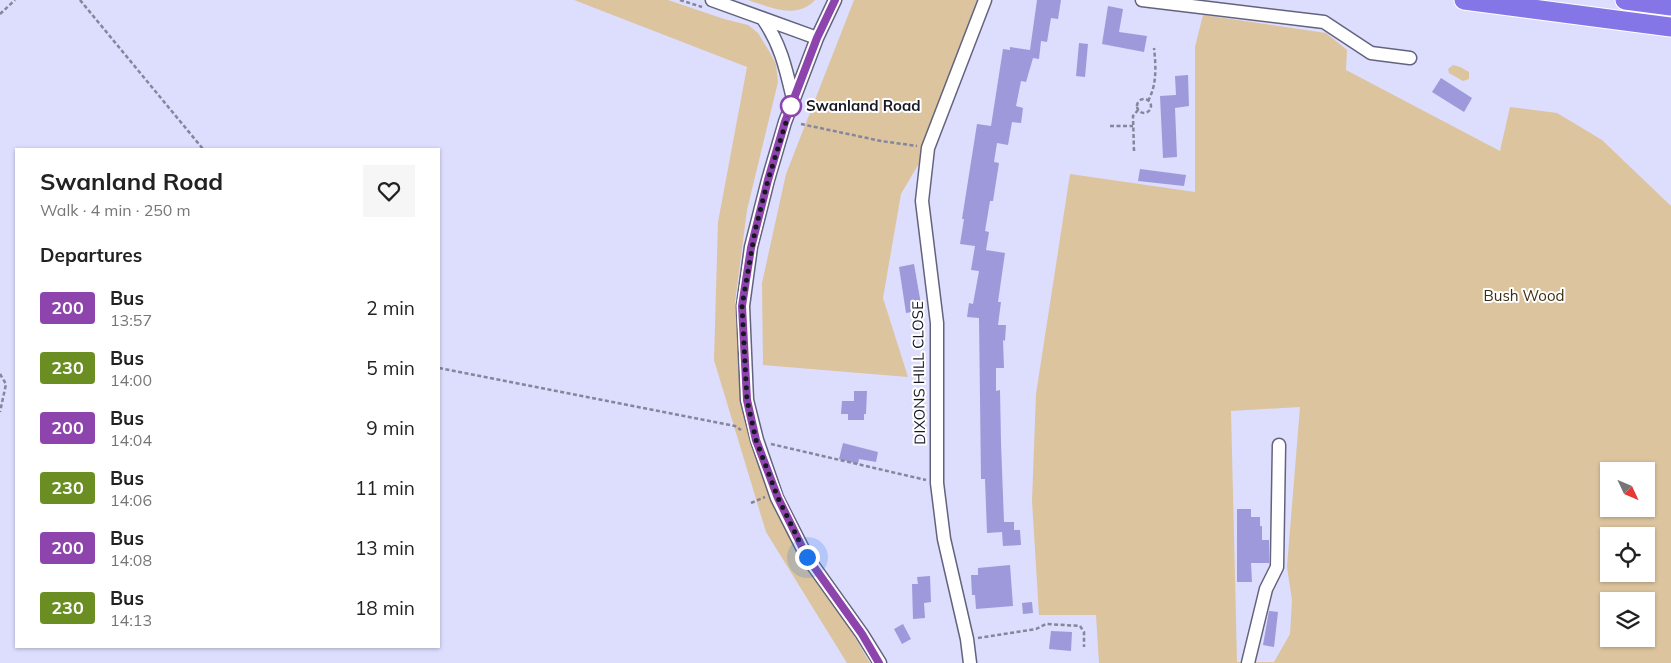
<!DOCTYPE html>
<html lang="en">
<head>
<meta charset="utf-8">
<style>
	body { margin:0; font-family:Mulish,sans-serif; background:#f6f6f6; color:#222; height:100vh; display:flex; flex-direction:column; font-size:19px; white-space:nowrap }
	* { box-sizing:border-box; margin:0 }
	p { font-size:16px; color:#767676 }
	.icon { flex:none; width:28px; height:28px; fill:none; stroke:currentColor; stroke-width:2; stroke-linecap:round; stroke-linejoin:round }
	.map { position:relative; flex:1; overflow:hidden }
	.side { position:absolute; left:15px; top:148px; width:425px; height:500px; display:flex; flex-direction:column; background:#fff; border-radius:0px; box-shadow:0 1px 4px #0004 }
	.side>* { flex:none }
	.badge { padding:0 10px; border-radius:4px; font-size:18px; line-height:32px }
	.needle { width:32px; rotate:134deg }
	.controls { position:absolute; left:1600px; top:462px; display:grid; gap:10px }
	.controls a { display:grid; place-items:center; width:55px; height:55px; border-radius:0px; background:#fff; box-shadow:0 1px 4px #0004; font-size:25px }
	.you { position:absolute; width:25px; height:25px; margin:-12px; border:4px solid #fff; border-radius:50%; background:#1a73e8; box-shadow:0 0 0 8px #1a73e833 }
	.map>.badge { position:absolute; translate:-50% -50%; box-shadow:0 0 0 2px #fff }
	h2 { padding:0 25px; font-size:19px; line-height:45px }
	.round { display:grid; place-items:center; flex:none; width:52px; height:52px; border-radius:0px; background:#f6f6f6 }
	.head { display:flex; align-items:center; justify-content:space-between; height:85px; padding:0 25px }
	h1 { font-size:24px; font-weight:700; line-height:38px }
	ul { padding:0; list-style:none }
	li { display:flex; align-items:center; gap:15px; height:60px; padding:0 25px }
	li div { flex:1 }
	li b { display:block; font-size:19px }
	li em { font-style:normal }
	li .badge { min-width:55px; font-weight:700; text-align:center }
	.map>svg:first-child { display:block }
	.green { fill:#dcc49e; fill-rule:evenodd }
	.building { fill:#9d99da }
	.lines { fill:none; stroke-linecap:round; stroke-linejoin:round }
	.minor-casing { stroke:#64637f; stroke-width:15 }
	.highway-casing { stroke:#fff; stroke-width:21 }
	.path { stroke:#85859b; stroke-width:2.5; stroke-dasharray:4 2.5; stroke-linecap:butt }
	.minor { stroke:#fff; stroke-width:12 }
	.highway { stroke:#8576e8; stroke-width:19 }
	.line-casing { stroke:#fff; stroke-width:11 }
	.line { stroke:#8e44ad; stroke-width:8 }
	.walk { stroke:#181823; stroke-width:5; stroke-dasharray:0 9 }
	.stop-dot { fill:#fff; stroke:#8e44ad; stroke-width:2.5 }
	.labels { text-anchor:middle; stroke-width:4; stroke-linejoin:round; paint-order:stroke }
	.stop-label { font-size:15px; font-weight:bold; fill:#181823; stroke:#fff; text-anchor:start }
	.park-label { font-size:15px; fill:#3e2d10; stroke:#fff }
	.street-label { font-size:15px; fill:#181823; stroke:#fff }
</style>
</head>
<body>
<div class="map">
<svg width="1671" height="663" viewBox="0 0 1671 663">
	<rect width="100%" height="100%" fill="#ddddfd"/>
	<path class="green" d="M574 0H668L724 19 748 25 758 33 769 51 776 64 778 82 747 210 735 302 745 423 758 464 795 544 847 624 870 663H847L766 532 714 360 718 222 747 67Z
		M748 0H815C797 20 770 7 748 0Z
		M854 0H977L928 148 901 194 883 298 908 377 763 365 762 283 786 174Z
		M1203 15 1326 33 1347 50 1346 70 1500 151 1510 107 1557 113 1602 140 1671 206V663H1099L1096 615H1039L1032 501 1036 394 1070 174 1195 192V47ZM1300 407 1287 567 1292 600 1290 634 1274 662H1237L1231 411ZM1609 471H1646V509H1609ZM1609 536H1646V574H1609ZM1609 601H1646V639H1609Z
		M1453 65 1460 67 1469 72V79L1463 81 1449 73 1448 69Z"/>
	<path class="building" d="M1037 0H1061L1058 19 1051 18 1047 42 1041 41 1039 59 1033 58 1026 82 1021 81 1016 106 1023 108 1021 123 1012 122 1008 145 997 143 994 162 999 163 993 201H990L985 231 989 232 986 250 1005 253 998 302H1001L998 325H1006L1005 341 1003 340 1004 368H996V391L1000 390 1001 443 1004 522H1014V530H1020L1021 545 1003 546 1002 532 987 533 985 479H981L979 318 967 317 969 303 973 304 979 271 971 270 975 246 960 244 964 219H962L977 124 991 126 1003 49 1010 50V47L1030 50Z
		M1108 6 1123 9 1119 32 1147 36 1144 52 1102 44Z
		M1079 43 1088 44 1085 77 1076 76Z
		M1188 75 1189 106 1175 108 1177 157 1163 158 1160 96 1176 95 1175 76Z
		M1441 78 1472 98 1464 112 1432 92Z
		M1140 169 1186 175 1184 186 1138 181Z
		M914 264 922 310 906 313 899 267Z
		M854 391H867L866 414H864V420H848V414H841L842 401H854Z
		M843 443 878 452 876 462 859 459 858 464 839 459Z
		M1237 509H1251V517H1260V526H1262V540H1269V563H1251L1252 582H1237Z
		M1010 565 1013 606 976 609 975 595H972L971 575H978V568Z
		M930 576 931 602 924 603 925 618 913 619 912 584H918L917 577Z
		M1032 602 1033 613 1023 614 1022 603Z
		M1269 611 1278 612 1274 647 1263 645Z
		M903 624 911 639 902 644 894 629Z
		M1051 631 1072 632 1071 651 1049 649Z"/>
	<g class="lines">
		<g class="minor-casing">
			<path id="minor" d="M712 0 817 38
				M835 0 817 38 785 122 768 180 751 247 743 306 747 400 757 440 777 498 807 557 862 634 880 663
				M1142 0 1324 22 1371 53 1410 58
				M763 19C781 45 786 69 793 99
				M970 663 967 639 944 539 937 483V323L922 201 928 148 985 0
				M1248 663 1266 589 1277 567 1279 445"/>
		</g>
		<g class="highway-casing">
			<path id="highway" d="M1464 0 1671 27
				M1625 0 1671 6"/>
		</g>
		<path class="path" d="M80 0 203 149
			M680 0 702 7
			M0 14 15 0
			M1137 106a7 7 0 1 1 14 0a7 7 0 1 1-14 0Z
			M1148 101C1157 85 1156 66 1154 48
			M801 124 881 141 917 146
			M1110 126H1133
			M1134 151 1133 116 1138 110
			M439 368 735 426 741 430
			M0 374 6 384 0 412
			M771 444 926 480
			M751 503 765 497
			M978 638 1036 629 1046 624 1080 626 1084 632V647"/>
		<use href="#minor" class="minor"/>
		<use href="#highway" class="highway"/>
	</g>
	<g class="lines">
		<g class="line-casing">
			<path id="line" d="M835 0 817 38 785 122 768 180 751 248 742 306 747 400 756 440 778 498 807 557 862 634 879 663"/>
		</g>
		<use href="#line" class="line"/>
		<path class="walk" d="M791 106 768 180 755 231 742 306 747 400 756 440 778 498 807 557"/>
	</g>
	<circle class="stop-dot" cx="791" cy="106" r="10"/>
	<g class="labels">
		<g class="stop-label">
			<text x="806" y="111">Swanland Road</text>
		</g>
		<g class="park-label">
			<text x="1524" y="301">Bush Wood</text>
		</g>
		<g class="street-label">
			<text transform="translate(919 373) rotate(-91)" y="5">DIXONS HILL CLOSE</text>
		</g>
	</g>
</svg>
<div class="controls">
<a><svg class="needle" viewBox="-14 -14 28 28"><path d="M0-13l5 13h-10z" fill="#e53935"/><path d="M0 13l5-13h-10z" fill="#767676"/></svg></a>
<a><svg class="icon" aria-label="locate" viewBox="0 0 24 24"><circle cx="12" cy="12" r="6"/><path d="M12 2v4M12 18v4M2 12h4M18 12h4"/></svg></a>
<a><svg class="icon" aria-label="layers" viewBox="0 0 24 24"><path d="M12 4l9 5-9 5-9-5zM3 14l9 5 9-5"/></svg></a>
</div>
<div class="you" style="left:807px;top:557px"></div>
<section class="side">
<div class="head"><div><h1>Swanland Road</h1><p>Walk · 4 min · 250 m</p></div><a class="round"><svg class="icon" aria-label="heart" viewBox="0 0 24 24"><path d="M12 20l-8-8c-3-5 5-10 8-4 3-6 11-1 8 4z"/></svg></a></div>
<h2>Departures</h2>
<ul>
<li><span class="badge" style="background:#8e44ad;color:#fff">200</span><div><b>Bus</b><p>13:57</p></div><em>2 min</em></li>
<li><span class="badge" style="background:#6b8e23;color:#fff">230</span><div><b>Bus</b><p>14:00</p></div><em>5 min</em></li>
<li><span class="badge" style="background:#8e44ad;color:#fff">200</span><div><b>Bus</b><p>14:04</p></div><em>9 min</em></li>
<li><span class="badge" style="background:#6b8e23;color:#fff">230</span><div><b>Bus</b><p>14:06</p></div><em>11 min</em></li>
<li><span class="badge" style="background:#8e44ad;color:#fff">200</span><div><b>Bus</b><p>14:08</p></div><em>13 min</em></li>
<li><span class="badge" style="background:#6b8e23;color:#fff">230</span><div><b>Bus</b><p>14:13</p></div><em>18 min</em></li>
</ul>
</section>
</div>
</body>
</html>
